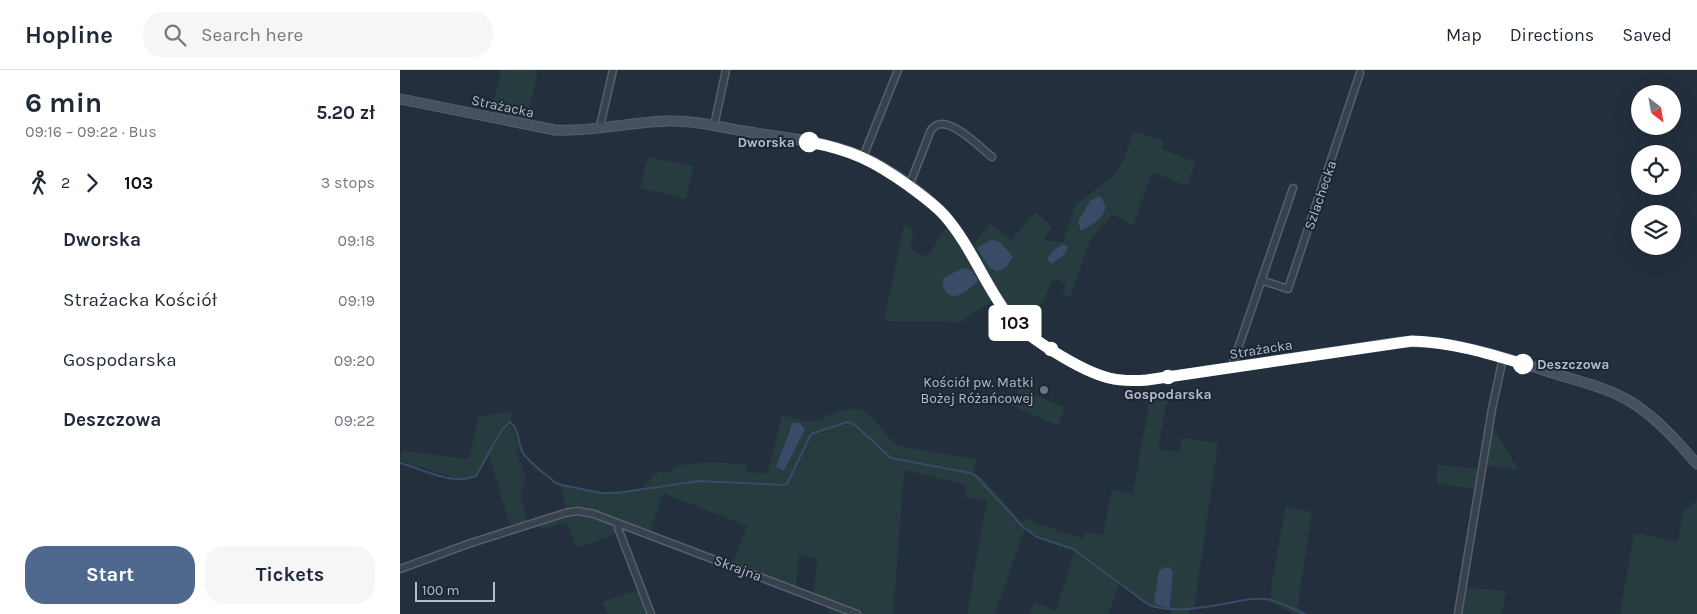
<!DOCTYPE html>
<html lang="en">
<head>
<meta charset="utf-8">
<style>
	body { margin:0; font-family:Karla,sans-serif; background:#f6f6f7; color:#1f2937; height:100vh; display:flex; flex-direction:column; font-size:19px; white-space:nowrap }
	* { box-sizing:border-box; margin:0 }
	p { font-size:16px; color:#747a83 }
	.icon { flex:none; width:28px; height:28px; fill:none; stroke:currentColor; stroke-width:2; stroke-linecap:round; stroke-linejoin:round }
	.map { position:relative; flex:1; overflow:hidden }
	.panel { display:flex; flex-direction:column; background:#fff; width:400px }
	.panel>* { flex:none }
	.badge { padding:0 10px; border-radius:4px; font-size:18px; line-height:32px }
	.needle { width:32px; rotate:149deg }
	.tools { position:absolute; left:1231px; top:15px; display:grid; gap:10px }
	.tools a { display:grid; place-items:center; width:50px; height:50px; border-radius:50%; background:#fff; box-shadow:0 5px 20px #0002; font-size:25px }
	.scale { position:absolute; left:15px; bottom:12px; width:80px; box-sizing:border-box; padding-left:5px; border:2px solid #b4bcc9; border-top:0; font-size:14px; line-height:18px; white-space:nowrap; color:#b4bcc9; -webkit-text-stroke:4px #1d2633; paint-order:stroke }
	.map>.badge { position:absolute; translate:-50% -50%; box-shadow:0 0 0 2px #fff }
	.legs { display:flex; align-items:center; gap:8px; height:55px; padding:0 25px; font-size:16px }
	.legs p { margin-inline-start:auto }
	.head { display:flex; align-items:center; justify-content:space-between; height:85px; padding:0 25px }
	h1 { font-size:28px; font-weight:700; line-height:38px }
	.cta { display:flex; gap:10px; margin-top:auto; padding:10px 25px }
	.cta a { flex:1; height:58px; border-radius:20px; background:#4f688e; color:#fff; font-size:20px; font-weight:700; line-height:58px; text-align:center }
	.cta a+a { background:#f6f6f7; color:#1f2937 }
	ul { padding:0 25px; list-style:none }
	li { display:flex; align-items:center; gap:18px; height:60px; font-size:19px }
	li i { display:grid; place-items:center; width:8px; height:100%; margin:0 6px; background:currentColor }
	li i::after { content:''; width:12px; height:12px; margin:-6px; border:4px solid; border-radius:50%; background:#fff }
	li p { margin-inline-start:auto }
	li:first-child i { background:linear-gradient(#0000 50%,currentColor 0) }
	li:last-child i { background:linear-gradient(currentColor 50%,#0000 0) }
	header { display:flex; align-items:center; gap:30px; box-sizing:border-box; height:70px; padding:0 25px; background:#fff; border-bottom:1px solid #e0e1e3 }
	header strong { font-size:24px }
	nav { display:flex; gap:28px; margin-inline-start:auto; font-size:18px }
	.search { width:350px; height:45px; background:#f6f6f7; display:flex; align-items:center; gap:12px; box-sizing:border-box; padding:0 18px; border-radius:20px; color:#747a83; font-size:19px }
	main { display:flex; flex:1; min-height:0 }
	.map>svg:first-child { display:block }
	.green { fill:#263c3f; fill-rule:evenodd }
	.water { fill:#394c67 }
	.lines { fill:none; stroke-linecap:round; stroke-linejoin:round }
	.stream { stroke:#394c67; stroke-width:2 }
	.street-casing { stroke:#565f6c; stroke-width:9 }
	.secondary-casing { stroke:#565f6c; stroke-width:11 }
	.street { stroke:#38414e; stroke-width:6 }
	.secondary { stroke:#465061; stroke-width:9 }
	.line-1-casing { stroke:#fff; stroke-width:11 }
	.line-1 { stroke:#fff; stroke-width:8 }
	.stop-1-dot { fill:#fff; stroke:#fff; stroke-width:2.5 }
	.worship-dot { fill:#6b7280; stroke:#1d2633; stroke-width:2 }
	.labels { text-anchor:middle; stroke-width:4; stroke-linejoin:round; paint-order:stroke }
	.street-label { font-size:14px; fill:#b4bcc9; stroke:#1d2633 }
	.stop-label { font-size:14px; font-weight:bold; fill:#b4bcc9; stroke:#1d2633; text-anchor:end }
	.poi-label { font-size:14px; fill:#b4bcc9; stroke:#1d2633; text-anchor:end }
</style>
</head>
<body>
<header>
<strong>Hopline</strong>
<div class="search"><svg class="icon" aria-label="search" viewBox="0 0 24 24"><circle cx="10" cy="10" r="6"/><path d="M15 15l6 6"/></svg>Search here</div>
<nav><a>Map</a><a>Directions</a><a>Saved</a></nav>
</header>
<main>
<section class="panel">
<div class="head"><div><h1>6 min</h1><p>09:16 – 09:22 · Bus</p></div><b>5.20 zł</b></div>
<div class="legs"><svg class="icon" aria-label="walk" viewBox="0 0 24 24"><circle cx="13" cy="4" r="2"/><path d="M13 8l-2 6 4 7M11 14l-3 7M7 12l3-4h3l4 4"/></svg>2<svg class="icon" aria-label="forward" viewBox="0 0 24 24"><path d="M9 5l7 7-7 7"/></svg><b class="badge" style="background:#fff;color:#111">103</b><p>3 stops</p></div>
<ul>
<li><i style="color:#fff"></i><b>Dworska</b><p>09:18</p></li>
<li><i style="color:#fff"></i><span>Strażacka Kościół</span><p>09:19</p></li>
<li><i style="color:#fff"></i><span>Gospodarska</span><p>09:20</p></li>
<li><i style="color:#fff"></i><b>Deszczowa</b><p>09:22</p></li>
</ul>
<div class="cta"><a>Start</a><a>Tickets</a></div>
</section>
<div class="map">
<svg width="1297" height="544" viewBox="0 0 1297 544">
	<rect width="100%" height="100%" fill="#242f3e"/>
	<path class="green" d="M101 0H138L127 50 91 43Z
		M734 61 763 70 761 79 796 92 787 116 754 103 750 108 733 156 713 144 690 171 670 227 662 224 666 214 655 208 653 209 629 260 615 247 571 177 590 154 611 170 636 142 651 156 644 171 663 172 676 134 714 106 723 91ZM613 187C609 195 605 198 597 202L589 197 588 194Z
		M248 87 294 96 286 129 240 118Z
		M504 155 514 160 510 178 526 188 547 157 549 158 594 230 560 252 484 251ZM562 198C571 199 574 202 578 210L576 214 559 225 544 208Z
		M620 316 630 320 631 323 664 337 659 356 612 336Z
		M750 327 767 330 758 379 779 382 782 368 818 373 794 539H790L789 544H770L771 539C743 537 739 530 720 512L708 544H630L634 532 656 540 675 480C658 472 640 469 625 458L595 544H567L587 429 581 430 566 427V415L504 400 493 544H462L456 542 455 544H430L426 535 413 526 418 488 399 485 396 519 333 492 347 456 263 423 250 462 191 444H169L159 414 200 422 224 421 242 418 254 405 260 402H271L275 396C299 392 320 391 343 395L347 396V402L368 403 382 345C391 347 404 353 413 351 429 349 451 330 467 343 479 353 485 367 499 376L576 389 574 403 582 408 622 452H624L626 447 635 453 684 469 685 462 703 465 712 419 733 424ZM395 352 405 358 384 401 377 397 389 357Z
		M112 341 111 351 100 360 76 406 63 410 0 391 2 381 69 389 79 347Z
		M1090 352 1118 400 1081 395Z
		M111 354 120 381 115 378 126 409 120 426 128 453 111 459 89 385 102 362Z
		M1038 395 1081 399 1077 419 1037 414 1036 412Z
		M1297 430V544H1220L1234 463 1278 471 1283 442Z
		M886 436 912 443 897 538 908 544H895L868 531 871 527 872 511Z
		M168 446 192 447 213 454 216 464 177 478 166 452 143 459 140 454Z
		M1061 517 1106 521 1102 544H1057Z
		M238 520 248 544H208L202 532Z"/>
	<path class="water" d="M697 127H701L706 137C701 151 693 154 681 161L678 151 690 131Z
		M592 169 601 173 613 187 606 197 597 202 589 197 577 178Z
		M663 174 668 177 665 184 652 194 647 190C650 182 656 179 663 174Z
		M562 198C571 198 574 202 578 210L577 212C573 216 565 223 559 225 548 230 540 217 544 208Z
		M392 353H399L405 359 384 401 376 397Z
		M765 497 770 498 773 502 770 537 768 538 754 533 759 501Z"/>
	<g class="lines">
		<path class="stream" d="M0 393C23 399 52 416 76 406L101 361 110 352C118 357 118 372 122 381 127 392 147 405 156 413L162 415 201 423H217L299 411 384 415 387 414 411 364 447 352 451 353 455 355 491 388 570 403 576 406 623 457 637 467 673 479 749 535C775 544 807 537 834 532 844 530 855 528 865 529 878 530 892 539 905 544"/>
		<g class="street-casing">
			<path id="street" d="M314 56 326 0
				M201 58V52L213 0
				M463 87 498 0
				M509 116 531 60C534 57 536 54 541 54 556 53 581 78 592 87
				M861 210 888 219 960 3
				M833 297V293L893 118
				M219 454 218 458 251 544
				M0 499 68 474 165 443 178 441 194 444 457 544
				M1058 544 1092 339 1103 288"/>
		</g>
		<g class="secondary-casing">
			<path id="secondary" d="M0 29 155 60C193 62 230 52 268 51 296 50 323 58 350 62 388 69 430 71 465 88 491 100 528 126 547 148 571 177 585 214 608 244 625 267 681 301 709 308 721 311 734 311 747 310L1000 272C1053 269 1106 288 1156 304 1181 312 1208 318 1231 332 1257 348 1277 371 1297 394"/>
		</g>
		<use href="#street" class="street"/>
		<use href="#secondary" class="secondary"/>
	</g>
	<g class="lines">
		<g class="line-1-casing">
			<path id="line-1" d="M409 72C452 80 474 91 509 116 521 125 534 134 544 145 570 174 584 213 607 244 624 266 681 301 709 308 721 311 734 311 747 310L1012 271C1050 272 1087 283 1123 294"/>
		</g>
		<use href="#line-1" class="line-1"/>
	</g>
	<g class="stop-1-dot">
		<circle cx="409" cy="72" r="9"/>
		<circle cx="651" cy="279" r="6"/>
		<circle cx="1123" cy="294" r="9"/>
		<circle cx="768" cy="307" r="6"/>
	</g>
	<circle class="worship-dot" cx="644" cy="320" r="5"/>
	<g class="labels">
		<g class="street-label">
			<text transform="translate(103 36) rotate(12)" y="5">Strażacka</text>
			<text transform="translate(920 125) rotate(-71)" y="5">Szlachecka</text>
			<text transform="translate(861 279) rotate(-9)" y="5">Strażacka</text>
			<text transform="translate(338 498) rotate(21)" y="5">Skrajna</text>
		</g>
		<g class="stop-label">
			<text x="395" y="77">Dworska</text>
			<text x="1137" y="299" text-anchor="start">Deszczowa</text>
			<text x="768" y="329" text-anchor="middle">Gospodarska</text>
		</g>
		<g class="poi-label">
			<text x="634" y="317">Kościół pw. Matki<tspan x="634" dy="16">Bożej Różańcowej</tspan></text>
		</g>
	</g>
</svg>
<div class="tools">
<a><svg class="needle" viewBox="-14 -14 28 28"><path d="M0-13l5 13h-10z" fill="#e53935"/><path d="M0 13l5-13h-10z" fill="#747a83"/></svg></a>
<a><svg class="icon" aria-label="locate" viewBox="0 0 24 24"><circle cx="12" cy="12" r="6"/><path d="M12 2v4M12 18v4M2 12h4M18 12h4"/></svg></a>
<a><svg class="icon" aria-label="layers" viewBox="0 0 24 24"><path d="M12 4l9 5-9 5-9-5zM3 14l9 5 9-5"/></svg></a>
</div>
<div class="scale">100 m</div>
<b class="badge" style="left:615px;top:253px;background:#fff;color:#111">103</b>
</div>
</main>
</body>
</html>
